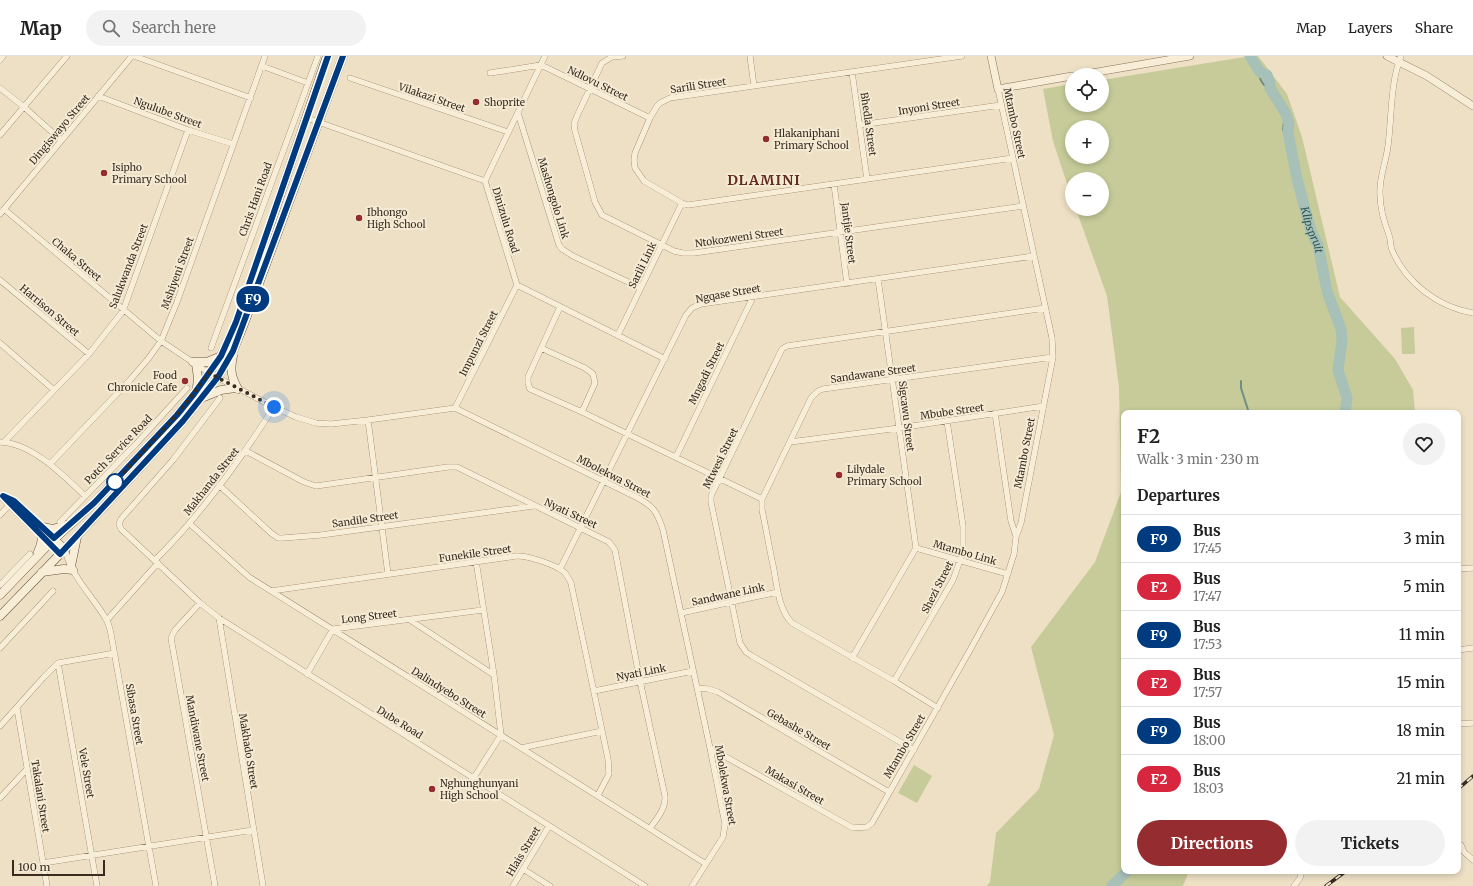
<!DOCTYPE html>
<html lang="en">
<head>
<meta charset="utf-8">
<style>
	body { margin:0; font-family:Merriweather,serif; background:#f2f2f2; color:#222; height:100vh; display:flex; flex-direction:column; font-size:15px; white-space:nowrap }
	* { box-sizing:border-box; margin:0 }
	p { font-size:13px; color:#767676 }
	.icon { flex:none; width:22px; height:22px; fill:none; stroke:currentColor; stroke-width:2; stroke-linecap:round; stroke-linejoin:round }
	.map { position:relative; flex:1; overflow:hidden }
	.panel { position:absolute; left:1121px; top:354px; width:340px; height:464px; display:flex; flex-direction:column; background:#fff; border-radius:8px; box-shadow:0 2px 6px #0003 }
	.panel>* { flex:none }
	.badge { padding:0 8px; border-radius:13px; font-size:14px; line-height:26px }
	.buttons { position:absolute; left:1065px; top:12px; display:grid; gap:8px }
	.buttons a { display:grid; place-items:center; width:44px; height:44px; border-radius:50%; background:#fff; box-shadow:0 2px 6px #0003; font-size:20px }
	.scale { position:absolute; left:12px; bottom:10px; width:93px; box-sizing:border-box; padding-left:4px; border:2px solid #382b1f; border-top:0; font-size:11px; line-height:14px; white-space:nowrap; color:#382b1f; -webkit-text-stroke:3px #f5ebd4; paint-order:stroke }
	.you { position:absolute; width:20px; height:20px; margin:-10px; border:3px solid #fff; border-radius:50%; background:#1a73e8; box-shadow:0 0 0 6px #1a73e833 }
	.map>.badge { position:absolute; translate:-50% -50%; box-shadow:0 0 0 2px #fff }
	h2 { padding:0 16px; font-size:15px; line-height:36px }
	.round { display:grid; place-items:center; flex:none; width:42px; height:42px; border-radius:21px; background:#f2f2f2 }
	.headline { display:flex; align-items:center; justify-content:space-between; height:68px; padding:0 16px }
	h1 { font-size:19px; font-weight:700; line-height:30px }
	.button { display:flex; gap:8px; margin-top:auto; padding:8px 16px }
	.button a { flex:1; height:46px; border-radius:24px; background:#952d30; color:#fff; font-size:16px; font-weight:700; line-height:46px; text-align:center }
	.button a+a { background:#f2f2f2; color:#222 }
	ul { padding:0; list-style:none }
	li { display:flex; align-items:center; gap:12px; height:48px; padding:0 16px; border-top:1px solid #e0e0e0 }
	li div { flex:1 }
	li b { display:block; font-size:15px }
	li em { font-style:normal }
	li .badge { min-width:44px; font-weight:700; text-align:center }
	header { display:flex; align-items:center; gap:24px; box-sizing:border-box; height:56px; padding:0 20px; background:#fff; border-bottom:1px solid #e0e0e0 }
	header strong { font-size:19px }
	nav { display:flex; gap:22px; margin-inline-start:auto; font-size:14px }
	.search { width:280px; height:36px; background:#f2f2f2; display:flex; align-items:center; gap:10px; box-sizing:border-box; padding:0 14px; border-radius:22px; color:#767676; font-size:15px }
	.map>svg:first-child { display:block }
	.green { fill:#c6cb99; fill-rule:evenodd }
	.lines { fill:none; stroke-linecap:round; stroke-linejoin:round }
	.stream { stroke:#6d8f86; stroke-width:2 }
	.river { stroke:#a7c0b8; stroke-width:11 }
	.minor-casing { stroke:#88725c; stroke-width:6 }
	.tertiary-casing { stroke:#88725c; stroke-width:8 }
	.secondary-casing { stroke:#69533f; stroke-width:9 }
	.minor { stroke:#f8eed8; stroke-width:5.5 }
	.tertiary { stroke:#f8eed8; stroke-width:7 }
	.secondary { stroke:#f8eed8; stroke-width:8 }
	.rail-casing { stroke:#382b1f; stroke-width:3.5 }
	.rail { stroke:#f5ebd4; stroke-width:2; stroke-dasharray:6; stroke-linecap:butt }
	.line-casing { stroke:#fff; stroke-width:9 }
	.line { stroke:#003b80; stroke-width:6 }
	.walk { stroke:#382b1f; stroke-width:4; stroke-dasharray:0 7.2 }
	.poi-dot { fill:#952d30; stroke:#f5ebd4; stroke-width:1.5 }
	.stop-dot { fill:#fff; stroke:#003b80; stroke-width:2 }
	.labels { text-anchor:middle; stroke-width:4; stroke-linejoin:round; paint-order:stroke }
	.street-label { font-size:10px; fill:#382b1f; stroke:#f5ebd4 }
	.poi-label { font-size:10px; fill:#382b1f; stroke:#f5ebd4; text-anchor:start }
	.water-label { font-size:11px; font-style:italic; fill:#2f5754; stroke:#f5ebd4 }
	.district-label { font-size:14px; font-weight:bold; letter-spacing:1px; fill:#632d20; stroke:#f5ebd4 }
</style>
</head>
<body>
<header>
<strong>Map</strong>
<div class="search"><svg class="icon" aria-label="search" viewBox="0 0 24 24"><circle cx="10" cy="10" r="6"/><path d="M15 15l6 6"/></svg>Search here</div>
<nav><a>Map</a><a>Layers</a><a>Share</a></nav>
</header>
<div class="map">
<svg width="1473" height="830" viewBox="0 0 1473 830">
	<rect width="100%" height="100%" fill="#ede0c5"/>
	<path class="green" d="M1251 0H1258L1287 38 1302 81 1340 241 1395 303 1413 334 1415 357H1124V815H1189L1183 830H987L990 826 996 777 1039 733 1054 679 1031 591 1095 506 1121 436 1119 331 1107 240 1076 153H1102V123H1072V143L1053 85 1043 33 1072 28V49H1102V24ZM1072 71H1102V101H1072Z
		M1414 271 1415 298H1402L1401 272Z
		M914 709 932 720 917 747 898 737Z"/>
	<g class="lines">
		<path class="stream" d="M1259 15C1259 25 1264 30 1272 35
			M1285 57 1283 74 1289 81
			M1241 325V332L1249 357"/>
		<g class="river">
			<path id="s1" d="M1250 0 1260 16 1267 19 1270 27V32L1286 58 1289 68 1288 76 1297 123 1311 175 1318 189 1327 235 1341 273 1342 284 1338 314 1347 342 1345 357"/>
			<path d="M1112 830 1127 815"/>
		</g>
		<g class="minor-casing">
			<path id="minor" d="M134 0 251 42
				M623 0 612 1 602 7 577 60 574 68 575 75 595 146 602 159 674 195 683 197H694L1023 150
				M750 0 754 30
				M962 0 670 42 660 47 657 50 650 62 635 97 634 104 635 112 644 125 682 147 688 149 1013 102
				M1401 0C1390 28 1392 60 1388 90 1386 106 1379 122 1380 138 1380 153 1384 166 1389 179 1391 184 1390 190 1392 194 1406 227 1438 251 1473 257
				M0 4 3 0
				M262 10 308 27
				M852 16 867 123
				M490 17 541 9 650 62
				M350 22 508 76
				M0 32 24 51 61 84
				M98 40 188 74 233 88
				M518 57 559 189 562 193 573 200 641 232
				M307 62 485 125 517 229 665 303
				M860 69 1001 49
				M0 79 67 0
				M485 125 545 0
				M834 128 847 228
				M4 153 161 285 209 317 274 351 296 361 316 367 331 368 368 364 455 352 636 441C653 450 657 455 663 474L710 692 725 768 723 781 692 830
				M0 158 132 0
				M0 224 89 298
				M560 251 528 321V327L530 333 582 356 762 443
				M618 279 682 147
				M0 287 54 334
				M211 292 318 0
				M541 292 585 312 593 318 595 327 582 356
				M220 342 173 404 121 463 119 468 121 473 200 547 219 562 645 830
				M455 352 517 229
				M995 357 1011 465 1016 480
				M368 364 388 518
				M0 386C32 387 63 419 85 440
				M4 386 89 298 123 255 188 74
				M790 386 899 372 1044 350
				M246 395 304 426 316 430 448 411H457L609 486 615 494 640 625 665 740C666 752 657 763 650 772
				M676 401 753 241
				M50 408 130 324 148 303 161 285 177 246 265 0
				M219 429 271 477 278 482H283L321 479 533 450
				M0 459 12 446
				M60 466 136 388 187 332
				M190 468 249 521 706 808
				M916 492 1008 518
				M65 493C71 521 92 539 106 563 109 568 110 573 111 578L156 830
				M155 504C201 459 239 406 274 351
				M560 513 686 259 692 252 701 248 1034 200
				M1458 513 1473 512
				M0 529 30 498
				M271 535 516 500C527 499 556 509 564 516 567 519 569 523 571 527L608 703 609 718 598 739
				M200 547 175 574 171 582 215 830
				M681 557 778 536
				M219 562 263 830
				M107 564 158 507
				M410 564 494 619
				M0 592 53 535
				M1458 594 1473 592
				M852 602 916 492 878 223
				M58 607 97 830
				M307 618 333 573 483 554
				M894 625 953 524 963 496V470L947 365
				M697 632 708 633 718 636 889 736
				M594 635 693 615
				M17 652 47 830
				M938 652 894 625 792 567C778 553 777 528 773 509 769 491 766 472 762 454V443L811 342 818 335 823 333 1053 301
				M1458 668 1473 667
				M0 670 43 622 58 607 115 597
				M521 692 602 675
				M710 692 853 772 867 771 872 767 970 594 1002 536 1014 498 1016 481 1021 467 1053 301 1052 282 998 33
				M914 694 752 600 746 596 740 587 711 446V440L779 299 782 293 787 290 1045 252
				M473 723 501 679 494 619 476 505
				M0 742 27 713
				M1461 789 1464 796 1473 804
				M43 807 253 774
				M523 813 550 830
				M513 830 549 770
				M1294 830 1300 822 1302 815"/>
		</g>
		<g class="tertiary-casing">
			<path id="tertiary" d="M991 0 998 33 1072 20
				M1387 0 1427 20 1473 50
				M1080 19 1190 0
				M0 440 14 445 65 493
				M4 442 60 498"/>
		</g>
		<g class="secondary-casing">
			<path id="secondary" d="M233 300C230 313 231 321 238 333
				M193 306H207L219 301
				M196 308 198 322 197 331
				M204 341 221 334 235 332
				M42 471 53 473 66 469
				M38 496 41 488 42 479
				M71 510 77 481
				M42 516 64 513 73 514
				M0 539 50 487 94 447 177 359 194 338 221 300 237 266 251 226 327 0
				M0 560 62 496 183 365 218 321 233 295 244 268 343 0"/>
		</g>
		<use href="#minor" class="minor"/>
		<use href="#tertiary" class="tertiary"/>
		<use href="#secondary" class="secondary"/>
		<g class="rail-casing">
			<path id="rail" d="M1458 733 1473 720
				M1326 830 1346 815"/>
		</g>
		<use href="#rail" class="rail"/>
	</g>
	<g class="lines">
		<g class="line-casing">
			<path id="line" d="M328 0 236 266 221 300 194 338 177 359 94 447 54 482 14 445 3 440 60 498 183 365 218 321 233 295 343 0"/>
		</g>
		<use href="#line" class="line"/>
		<path class="walk" d="M115 426 177 359 209 317 274 351"/>
	</g>
	<g class="poi-dot">
		<circle cx="476" cy="46" r="4"/>
		<circle cx="766" cy="83" r="4"/>
		<circle cx="104" cy="117" r="4"/>
		<circle cx="359" cy="162" r="4"/>
		<circle cx="185" cy="325" r="4"/>
		<circle cx="839" cy="419" r="4"/>
		<circle cx="432" cy="733" r="4"/>
	</g>
	<circle class="stop-dot" cx="115" cy="426" r="8"/>
	<g class="labels">
		<g class="street-label">
			<text transform="translate(598 27) rotate(26)" y="4">Ndlovu Street</text>
			<text transform="translate(698 29) rotate(-9)" y="4">Sarili Street</text>
			<text transform="translate(432 41) rotate(19)" y="4">Vilakazi Street</text>
			<text transform="translate(929 50) rotate(-9)" y="4">Inyoni Street</text>
			<text transform="translate(168 56) rotate(20)" y="4">Ngulube Street</text>
			<text transform="translate(1015 67) rotate(78)" y="4">Mtambo Street</text>
			<text transform="translate(869 68) rotate(82)" y="4">Bhedla Street</text>
			<text transform="translate(59 73) rotate(-50)" y="4">Dingiswayo Street</text>
			<text transform="translate(554 142) rotate(73)" y="4">Mashongolo Link</text>
			<text transform="translate(255 143) rotate(-70)" y="4">Chris Hani Road</text>
			<text transform="translate(506 164) rotate(73)" y="4">Dinizulu Road</text>
			<text transform="translate(849 177) rotate(83)" y="4">Jantjie Street</text>
			<text transform="translate(739 181) rotate(-8)" y="4">Ntokozweni Street</text>
			<text transform="translate(77 203) rotate(40)" y="4">Chaka Street</text>
			<text transform="translate(642 209) rotate(-64)" y="4">Sarili Link</text>
			<text transform="translate(128 210) rotate(-69)" y="4">Salukwanda Street</text>
			<text transform="translate(177 217) rotate(-70)" y="4">Mshiyeni Street</text>
			<text transform="translate(728 237) rotate(-10)" y="4">Ngqase Street</text>
			<text transform="translate(50 254) rotate(40)" y="4">Harrison Street</text>
			<text transform="translate(478 287) rotate(-63)" y="4">Impunzi Street</text>
			<text transform="translate(706 317) rotate(-64)" y="4">Mngadi Street</text>
			<text transform="translate(873 317) rotate(-8)" y="4">Sandawane Street</text>
			<text transform="translate(952 355) rotate(-8)" y="4">Mbube Street</text>
			<text transform="translate(907 360) rotate(83)" y="4">Sigcawu Street</text>
			<text transform="translate(118 393) rotate(-46)" y="4">Potch Service Road</text>
			<text transform="translate(1024 397) rotate(-79)" y="4">Mtambo Street</text>
			<text transform="translate(720 402) rotate(-64)" y="4">Mtwesi Street</text>
			<text transform="translate(614 420) rotate(27)" y="4">Mbolekwa Street</text>
			<text transform="translate(211 425) rotate(-52)" y="4">Makhanda Street</text>
			<text transform="translate(571 457) rotate(25)" y="4">Nyati Street</text>
			<text transform="translate(365 463) rotate(-8)" y="4">Sandile Street</text>
			<text transform="translate(965 496) rotate(16)" y="4">Mtambo Link</text>
			<text transform="translate(475 497) rotate(-8)" y="4">Funekile Street</text>
			<text transform="translate(937 531) rotate(-63)" y="4">Shezi Street</text>
			<text transform="translate(728 538) rotate(-12)" y="4">Sandwane Link</text>
			<text transform="translate(369 560) rotate(-7)" y="4">Long Street</text>
			<text transform="translate(641 616) rotate(-11)" y="4">Nyati Link</text>
			<text transform="translate(449 636) rotate(32)" y="4">Dalindyebo Street</text>
			<text transform="translate(135 658) rotate(80)" y="4">Sibasa Street</text>
			<text transform="translate(400 666) rotate(32)" y="4">Dube Road</text>
			<text transform="translate(799 673) rotate(30)" y="4">Gebashe Street</text>
			<text transform="translate(198 682) rotate(79)" y="4">Mandiwane Street</text>
			<text transform="translate(904 690) rotate(-60)" y="4">Mtambo Street</text>
			<text transform="translate(249 695) rotate(81)" y="4">Makhado Street</text>
			<text transform="translate(87 717) rotate(80)" y="4">Vele Street</text>
			<text transform="translate(726 729) rotate(80)" y="4">Mbolekwa Street</text>
			<text transform="translate(795 729) rotate(30)" y="4">Makasi Street</text>
			<text transform="translate(41 740) rotate(81)" y="4">Takalani Street</text>
			<text transform="translate(523 795) rotate(-59)" y="4">Hlais Street</text>
		</g>
		<g class="poi-label">
			<text x="484" y="50">Shoprite</text>
			<text x="774" y="81">Hlakaniphani<tspan x="774" dy="12">Primary School</tspan></text>
			<text x="112" y="115">Isipho<tspan x="112" dy="12">Primary School</tspan></text>
			<text x="367" y="160">Ibhongo<tspan x="367" dy="12">High School</tspan></text>
			<text x="177" y="323" text-anchor="end">Food<tspan x="177" dy="12">Chronicle Cafe</tspan></text>
			<text x="847" y="417">Lilydale<tspan x="847" dy="12">Primary School</tspan></text>
			<text x="440" y="731">Nghunghunyani<tspan x="440" dy="12">High School</tspan></text>
		</g>
		<g class="water-label">
			<text dy="4" stroke="none"><textPath href="#s1" startOffset="190">Klipspruit</textPath></text>
		</g>
		<g class="district-label">
			<text x="764" y="129">DLAMINI</text>
		</g>
	</g>
</svg>
<div class="buttons">
<a><svg class="icon" aria-label="locate" viewBox="0 0 24 24"><circle cx="12" cy="12" r="6"/><path d="M12 2v4M12 18v4M2 12h4M18 12h4"/></svg></a>
<a>+</a>
<a>−</a>
</div>
<div class="scale">100 m</div>
<div class="you" style="left:274px;top:351px"></div>
<b class="badge" style="left:253px;top:243px;background:#003b80;color:#fff">F9</b>
<section class="panel">
<div class="headline"><div><h1>F2</h1><p>Walk · 3 min · 230 m</p></div><a class="round"><svg class="icon" aria-label="heart" viewBox="0 0 24 24"><path d="M12 20l-8-8c-3-5 5-10 8-4 3-6 11-1 8 4z"/></svg></a></div>
<h2>Departures</h2>
<ul>
<li><span class="badge" style="background:#003b80;color:#fff">F9</span><div><b>Bus</b><p>17:45</p></div><em>3 min</em></li>
<li><span class="badge" style="background:#d7263d;color:#fff">F2</span><div><b>Bus</b><p>17:47</p></div><em>5 min</em></li>
<li><span class="badge" style="background:#003b80;color:#fff">F9</span><div><b>Bus</b><p>17:53</p></div><em>11 min</em></li>
<li><span class="badge" style="background:#d7263d;color:#fff">F2</span><div><b>Bus</b><p>17:57</p></div><em>15 min</em></li>
<li><span class="badge" style="background:#003b80;color:#fff">F9</span><div><b>Bus</b><p>18:00</p></div><em>18 min</em></li>
<li><span class="badge" style="background:#d7263d;color:#fff">F2</span><div><b>Bus</b><p>18:03</p></div><em>21 min</em></li>
</ul>
<div class="button"><a>Directions</a><a>Tickets</a></div>
</section>
</div>
</body>
</html>
